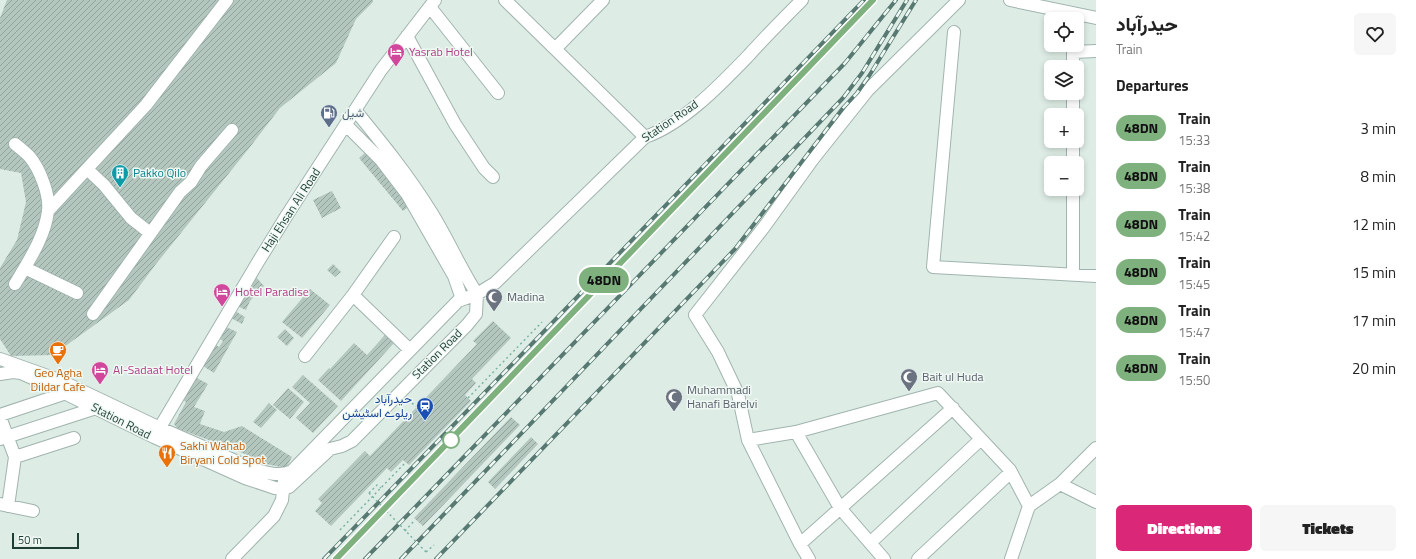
<!DOCTYPE html>
<html lang="en">
<head>
<meta charset="utf-8">
<style>
	body { margin:0; font-family:"Titillium Web",Vazirmatn,sans-serif; background:#f6f6f6; color:#222; height:100vh; display:flex; flex-direction:column; font-size:15px; white-space:nowrap }
	* { box-sizing:border-box; margin:0 }
	p { font-size:13px; color:#767676 }
	.icon { flex:none; width:22px; height:22px; fill:none; stroke:currentColor; stroke-width:2; stroke-linecap:round; stroke-linejoin:round }
	.map { position:relative; flex:1; overflow:hidden }
	.details { display:flex; flex-direction:column; background:#fff; width:320px }
	.details>* { flex:none }
	.badge { padding:0 8px; border-radius:13px; font-size:14px; line-height:26px }
	.controls { position:absolute; left:1044px; top:12px; display:grid; gap:8px }
	.controls a { display:grid; place-items:center; width:40px; height:40px; border-radius:6px; background:#fff; box-shadow:0 2px 6px #0003; font-size:20px }
	.scale { position:absolute; left:12px; bottom:10px; width:67px; box-sizing:border-box; padding-left:4px; border:2px solid #1d3d35; border-top:0; font-size:11px; line-height:14px; white-space:nowrap; color:#1d3d35; -webkit-text-stroke:3px #eff8f3; paint-order:stroke }
	.map>.badge { position:absolute; translate:-50% -50%; box-shadow:0 0 0 2px #fff }
	h2 { padding:0 20px; font-size:15px; line-height:36px }
	.round { display:grid; place-items:center; flex:none; width:42px; height:42px; border-radius:6px; background:#f6f6f6 }
	.head { display:flex; align-items:center; justify-content:space-between; height:68px; padding:0 20px }
	h1 { font-size:19px; font-weight:800; line-height:30px }
	.cta { display:flex; gap:8px; margin-top:auto; padding:8px 20px }
	.cta a { flex:1; height:46px; border-radius:6px; background:#db2777; color:#fff; font-size:16px; font-weight:800; line-height:46px; text-align:center }
	.cta a+a { background:#f6f6f6; color:#222 }
	ul { padding:0; list-style:none }
	li { display:flex; align-items:center; gap:12px; height:48px; padding:0 20px }
	li div { flex:1 }
	li b { display:block; font-size:15px }
	li em { font-style:normal }
	li .badge { min-width:44px; font-weight:700; text-align:center }
	main { display:flex; flex:1; min-height:0 }
	.map>svg:first-child { display:block }
	.building { fill:url(#building-hatch) }
	.lines { fill:none; stroke-linecap:round; stroke-linejoin:round }
	.minor-casing { stroke:#a0b4ad; stroke-width:14 }
	.path { stroke:#7ab3a2; stroke-width:1.5; stroke-dasharray:2 3; stroke-linecap:butt }
	.minor { stroke:#fff; stroke-width:12 }
	.rail-casing { stroke:#577971; stroke-width:4 }
	.rail { stroke:#eff8f3; stroke-width:2.5; stroke-dasharray:8; stroke-linecap:butt }
	.path-bridge { stroke:#7ab3a2; stroke-width:1.5; stroke-dasharray:2 3; stroke-linecap:butt }
	.line-casing { stroke:#fff; stroke-width:9 }
	.line { stroke:#7fb17f; stroke-width:6 }
	.stop-dot { fill:#fff; stroke:#7fb17f; stroke-width:2 }
	.labels { text-anchor:middle; stroke-width:3; stroke-linejoin:round; paint-order:stroke }
	.hotel-label { font-size:12px; fill:#b23c85; stroke:#eff8f3; text-anchor:start }
	.service-label { font-size:12px; fill:#4e5e75; stroke:#eff8f3; text-anchor:start }
	.street-label { font-size:12px; fill:#1d3d35; stroke:#eff8f3 }
	.culture-label { font-size:12px; fill:#0d838f; stroke:#eff8f3; text-anchor:start }
	.worship-label { font-size:12px; fill:#5b616d; stroke:#eff8f3; text-anchor:start }
	.food-label { font-size:12px; fill:#c56008; stroke:#eff8f3 }
	.transit-label { font-size:12px; fill:#164399; stroke:#eff8f3; text-anchor:end }
</style>
</head>
<body>
<main>
<div class="map">
<svg width="1096" height="559" viewBox="0 0 1096 559">
	<defs>
		<pattern id="building-hatch" width="6" height="6" patternUnits="userSpaceOnUse"><rect width="6" height="6" fill="#b3c7bf"/><path d="M-1 1l2-2M0 6l6-6M5 7l2-2" fill="none" stroke="#91a39c"/></pattern>
	</defs>
	<rect width="100%" height="100%" fill="#deece6"/>
	<path class="building" d="M7 0H373V2L356 19 336 63 280 108 250 147 156 264 129 300 53 355 11 356 0 339V268L17 240 26 202 21 173 0 169V18Z
		M366 152 411 205 403 211 359 158Z
		M332 191 341 208 322 218 313 200Z
		M333 264 341 272 335 277 327 270Z
		M256 277 264 286 250 301 246 310 237 306Z
		M310 289 330 305 302 338 282 322Z
		M235 311 245 317 242 324 231 318Z
		M493 321 511 338 472 379 476 383 465 395 471 401 409 465 403 460 391 472 387 468 331 526 315 511 322 503 318 499 365 451 370 456 477 344 473 341Z
		M226 327 237 332 214 373 203 366 216 345 219 347 223 341 220 339Z
		M285 329 294 338 287 346 277 337Z
		M385 335 394 343 341 401 318 380 329 368 330 369 354 343 367 355Z
		M303 375 338 406 313 433 296 418 310 403 292 387Z
		M195 377 208 384 194 407 205 411 200 424 224 432 242 426 292 457 286 468 266 464 238 451 177 428 174 424 186 402 183 400Z
		M288 388 304 402 290 419 273 405Z
		M269 403 277 410 261 428 253 422Z
		M511 417 520 425 423 526 414 518Z
		M531 437 538 444 495 489 488 482Z"/>
	<g class="lines">
		<g class="minor-casing">
			<path id="minor" d="M505 0 645 137
				M1010 0 1096 18
				M430 7 498 93
				M954 32 933 267 1096 276
				M407 36 455 124 484 168 493 177
				M555 49 603 0
				M1073 67V52L1096 51
				M355 110C382 143 409 176 431 212 448 239 460 268 477 294
				M1073 115V93
				M346 125 381 160 407 194 454 276 462 299
				M1073 163V141
				M87 169 104 185 131 218 150 233
				M48 211 146 105 227 0
				M25 268 77 293
				M1073 275V189
				M15 284C28 262 45 237 48 211 50 195 40 169 29 156 25 152 20 148 15 144
				M353 295 394 237
				M93 314 180 192 191 182 201 166 232 130
				M305 356 353 295 410 350
				M0 359 59 380 160 428 256 470C268 473 280 477 292 471L458 301 477 294 495 283 645 137C683 124 721 84 749 55 766 36 784 18 802 0
				M0 374 13 372 21 373 48 385 154 437 245 478 275 488 284 489 289 487 330 449 342 446 352 441 467 325 476 314 477 294
				M0 415 66 393
				M0 417 15 457 8 506
				M796 432 840 508 884 559
				M156 434 258 262 287 215 381 70 435 0
				M0 439 96 408
				M748 440 796 432 938 393 1010 470 1029 506
				M15 457 74 438
				M1060 484 1096 502
				M0 504 33 511
				M870 543 981 439
				M800 544 953 408
				M232 559 274 516 282 500 284 481
				M809 559 800 544 748 440 738 394 718 352 695 315 764 227 813 159 868 90 959 0
				M918 559 1011 472
				M1011 559 1029 506 1060 484 1096 448"/>
		</g>
		<path class="path" d="M468 398 542 322
			M408 400 417 407
			M369 493 377 485 381 488
			M340 530 406 462
			M405 531 414 521
			M426 552 434 545"/>
		<use href="#minor" class="minor"/>
		<g class="rail-casing">
			<path id="rail" d="M324 559 864 0
				M336 559 873 0
				M365 559 845 63 896 0
				M401 559 843 98 862 73 907 0
				M436 559 735 249 843 108 857 93 869 76 916 0"/>
		</g>
		<use href="#rail" class="rail"/>
		<path class="path-bridge" d="M369 493 426 552"/>
	</g>
	<g class="lines">
		<g class="line-casing">
			<path id="line" d="M336 559 873 0"/>
		</g>
		<use href="#line" class="line"/>
	</g>
	<defs>
		<g id="hotel-pin" transform="scale(0.9)"><path d="M0 17L-7.5 6A9.5 9.5 0 1 1 7.5 6Z" fill="#d1479c" stroke="#eff8f3"/><path d="M-6-4.5h1.5V1H6V5H4.5V3h-9V5H-6ZM-4 0a1.8 1.8 0 1 1 3.6 0ZM.5 0V-2.5h3Q6-2.5 6 0Z" fill="#fff"/></g>
		<g id="fuel-pin" transform="scale(0.9)"><path d="M0 17L-7.5 6A9.5 9.5 0 1 1 7.5 6Z" fill="#5c6f8a" stroke="#eff8f3"/><path d="M-5.5-6h7V0h2V4h1.3V-2.5L3-4.5l.8-.8L6-3V5H2.5V1h-1V6h-7ZM-4.2-4.7v3.2H.2V-4.7Z" fill="#fff"/></g>
		<g id="building-pin" transform="scale(0.9)"><path d="M0 17L-7.5 6A9.5 9.5 0 1 1 7.5 6Z" fill="#0f9aa8" stroke="#eff8f3"/><path d="M-4-6H4V6H1V3H-1V6H-4ZM-2.5-4.3h1.7v1.8h-1.7ZM.8-4.3h1.7v1.8H.8ZM-2.5-1h1.7V.8h-1.7ZM.8-1h1.7V.8H.8Z" fill="#fff"/></g>
		<g id="mosque-pin" transform="scale(0.9)"><path d="M0 17L-7.5 6A9.5 9.5 0 1 1 7.5 6Z" fill="#6b7280" stroke="#eff8f3"/><path d="M3.5-4.9A6 6 0 1 0 3.5 4.9A5 5 0 1 1 3.5-4.9Z" fill="#fff"/></g>
		<g id="cafe-pin" transform="scale(0.9)"><path d="M0 17L-7.5 6A9.5 9.5 0 1 1 7.5 6Z" fill="#e8710a" stroke="#eff8f3"/><path d="M-5.5-4.5H6V0H3Q3 3.5 0 3.5H-2.5Q-5.5 3.5-5.5 0ZM3-3.2v2h1.7v-2ZM-6 4.5H4V6H-6Z" fill="#fff"/></g>
		<g id="station-pin" transform="scale(0.9)"><path d="M0 17L-7.5 6A9.5 9.5 0 1 1 7.5 6Z" fill="#1a4fb4" stroke="#eff8f3"/><path d="M-3-6H3Q5-6 5-4V2Q5 4 3 4L4.5 6H3L1.5 4h-3L-3 6H-4.5L-3 4Q-5 4-5 2V-4Q-5-6-3-6ZM-3.5-4v3h7v-3ZM-3.5 1v1.5H-2V1ZM2 1v1.5H3.5V1Z" fill="#fff"/></g>
		<g id="restaurant-pin" transform="scale(0.9)"><path d="M0 17L-7.5 6A9.5 9.5 0 1 1 7.5 6Z" fill="#e8710a" stroke="#eff8f3"/><path d="M-5-6h1v4h1v-4h1v4h1v-4h1v5L-1.5 .5V6h-2V.5L-5-1ZM5-6V6H3V1.5H1.5Q1.5-4 5-6Z" fill="#fff"/></g>
	</defs>
	<g fill-rule="evenodd">
		<use href="#hotel-pin" x="396" y="52"/>
		<use href="#fuel-pin" x="329" y="113"/>
		<use href="#building-pin" x="120" y="173"/>
		<use href="#hotel-pin" x="222" y="292"/>
		<use href="#mosque-pin" x="494" y="297"/>
		<use href="#cafe-pin" x="58" y="350"/>
		<use href="#hotel-pin" x="100" y="370"/>
		<use href="#mosque-pin" x="909" y="377"/>
		<use href="#mosque-pin" x="674" y="397"/>
		<use href="#station-pin" x="425" y="406"/>
		<use href="#restaurant-pin" x="167" y="453"/>
	</g>
	<circle class="stop-dot" cx="451" cy="440" r="8"/>
	<g class="labels">
		<g class="hotel-label">
			<text x="409" y="56">Yasrab Hotel</text>
			<text x="235" y="296">Hotel Paradise</text>
			<text x="113" y="374">Al-Sadaat Hotel</text>
		</g>
		<g class="service-label">
			<text x="342" y="117">شیل</text>
		</g>
		<g class="street-label">
			<text transform="translate(670 121) rotate(-34)" y="4">Station Road</text>
			<text transform="translate(291 210) rotate(-57)" y="4">Haji Ehsan Ali Road</text>
			<text transform="translate(437 354) rotate(-45)" y="4">Station Road</text>
			<text transform="translate(121 421) rotate(27)" y="4">Station Road</text>
		</g>
		<g class="culture-label">
			<text x="133" y="177">Pakko Qilo</text>
		</g>
		<g class="worship-label">
			<text x="507" y="301">Madina</text>
			<text x="922" y="381">Bait ul Huda</text>
			<text x="687" y="394">Muhammadi<tspan x="687" dy="14">Hanafi Barelvi</tspan></text>
		</g>
		<g class="food-label">
			<text x="58" y="377">Geo Agha<tspan x="58" dy="14">Dildar Cafe</tspan></text>
			<text x="180" y="450" text-anchor="start">Sakhi Wahab<tspan x="180" dy="14">Biryani Cold Spot</tspan></text>
		</g>
		<g class="transit-label">
			<text x="412" y="403">حیدرآباد<tspan x="412" dy="14">ریلوے اسٹیشن</tspan></text>
		</g>
	</g>
</svg>
<div class="controls">
<a><svg class="icon" aria-label="locate" viewBox="0 0 24 24"><circle cx="12" cy="12" r="6"/><path d="M12 2v4M12 18v4M2 12h4M18 12h4"/></svg></a>
<a><svg class="icon" aria-label="layers" viewBox="0 0 24 24"><path d="M12 4l9 5-9 5-9-5zM3 14l9 5 9-5"/></svg></a>
<a>+</a>
<a>−</a>
</div>
<div class="scale">50 m</div>
<b class="badge" style="left:604px;top:280px;background:#7fb17f;color:#111">48DN</b>
</div>
<section class="details">
<div class="head"><div><h1>حیدرآباد</h1><p>Train</p></div><a class="round"><svg class="icon" aria-label="heart" viewBox="0 0 24 24"><path d="M12 20l-8-8c-3-5 5-10 8-4 3-6 11-1 8 4z"/></svg></a></div>
<h2>Departures</h2>
<ul>
<li><span class="badge" style="background:#7fb17f;color:#111">48DN</span><div><b>Train</b><p>15:33</p></div><em>3 min</em></li>
<li><span class="badge" style="background:#7fb17f;color:#111">48DN</span><div><b>Train</b><p>15:38</p></div><em>8 min</em></li>
<li><span class="badge" style="background:#7fb17f;color:#111">48DN</span><div><b>Train</b><p>15:42</p></div><em>12 min</em></li>
<li><span class="badge" style="background:#7fb17f;color:#111">48DN</span><div><b>Train</b><p>15:45</p></div><em>15 min</em></li>
<li><span class="badge" style="background:#7fb17f;color:#111">48DN</span><div><b>Train</b><p>15:47</p></div><em>17 min</em></li>
<li><span class="badge" style="background:#7fb17f;color:#111">48DN</span><div><b>Train</b><p>15:50</p></div><em>20 min</em></li>
</ul>
<div class="cta"><a>Directions</a><a>Tickets</a></div>
</section>
</main>
</body>
</html>
